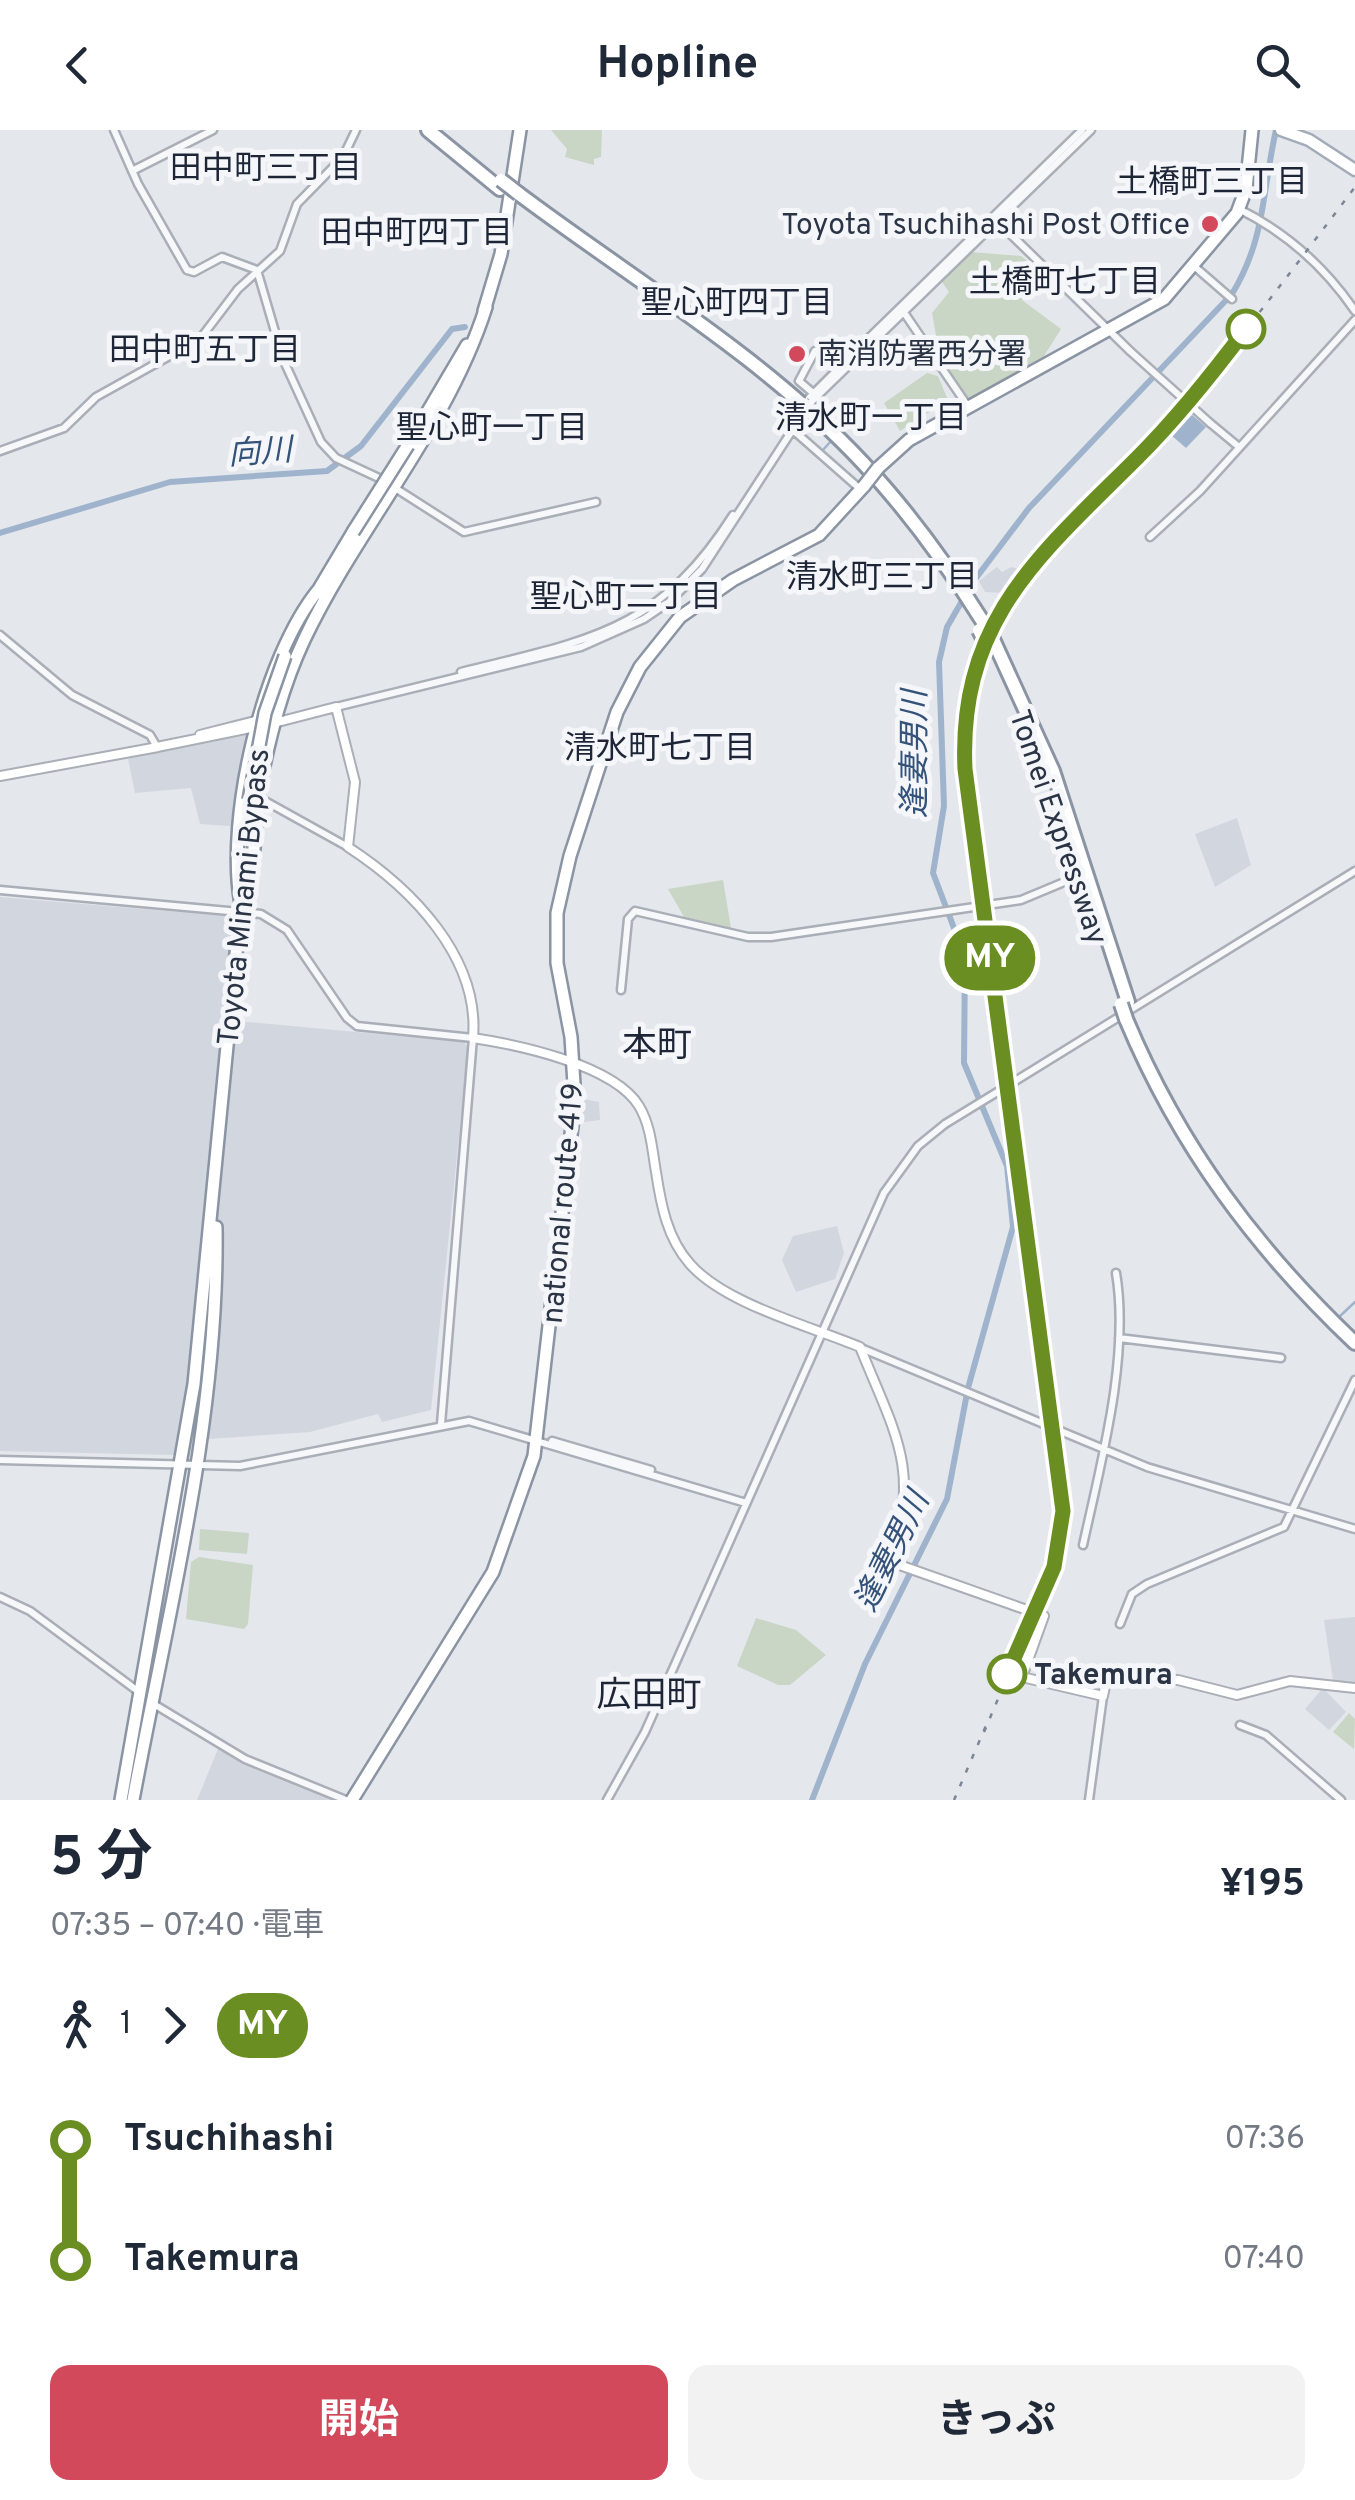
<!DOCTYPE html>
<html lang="ja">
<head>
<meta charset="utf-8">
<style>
	body { margin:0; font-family:Overpass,"Noto Sans JP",sans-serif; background:#f2f2f3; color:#1f2937; height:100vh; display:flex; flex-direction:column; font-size:38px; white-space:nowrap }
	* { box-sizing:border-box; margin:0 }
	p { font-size:32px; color:#747a83 }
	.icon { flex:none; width:55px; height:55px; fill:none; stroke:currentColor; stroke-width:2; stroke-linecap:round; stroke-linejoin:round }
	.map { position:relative; height:1670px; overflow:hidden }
	.side { display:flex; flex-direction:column; background:#fff; flex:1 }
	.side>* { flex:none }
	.badge { padding:0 20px; border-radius:32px; font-size:35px; line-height:65px }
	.map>.badge { position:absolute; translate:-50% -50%; box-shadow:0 0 0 5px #fff }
	.legs { display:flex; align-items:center; gap:15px; height:110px; padding:0 50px; font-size:32px }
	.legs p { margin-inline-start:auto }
	.head { display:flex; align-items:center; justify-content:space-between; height:170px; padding:0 50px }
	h1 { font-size:55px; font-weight:700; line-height:75px }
	.action { display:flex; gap:20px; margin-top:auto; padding:20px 50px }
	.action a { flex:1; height:115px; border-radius:20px; background:#d1495b; color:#fff; font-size:40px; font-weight:700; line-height:115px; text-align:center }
	.action a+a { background:#f2f2f3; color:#1f2937 }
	ul { padding:0 50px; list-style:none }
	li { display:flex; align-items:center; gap:35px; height:120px; font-size:38px }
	li i { display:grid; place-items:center; width:15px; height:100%; margin:0 12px; background:currentColor }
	li i::after { content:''; width:25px; height:25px; margin:-12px; border:8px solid; border-radius:50%; background:#fff }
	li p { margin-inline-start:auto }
	li:first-child i { background:linear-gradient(#0000 50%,currentColor 0) }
	li:last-child i { background:linear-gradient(currentColor 50%,#0000 0) }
	header { display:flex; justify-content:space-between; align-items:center; height:130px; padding:0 50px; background:#fff; font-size:45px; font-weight:700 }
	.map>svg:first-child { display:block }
	.built { fill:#d2d6de }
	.green { fill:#c9d6c5 }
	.water { fill:#9fb4cc }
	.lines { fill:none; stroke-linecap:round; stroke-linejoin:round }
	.stream { stroke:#9fb4cc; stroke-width:2.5 }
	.river { stroke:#9fb4cc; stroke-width:6 }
	.tertiary-casing { stroke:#a9aeb7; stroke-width:11 }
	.secondary-casing { stroke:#a9aeb7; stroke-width:12 }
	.primary-casing { stroke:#a3abb8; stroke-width:15 }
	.trunk-casing { stroke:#8b94a3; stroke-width:16 }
	.motorway-casing { stroke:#8b94a3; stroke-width:18 }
	.tertiary { stroke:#f7f8fa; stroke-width:6 }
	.secondary { stroke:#fff; stroke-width:8 }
	.primary { stroke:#fff; stroke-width:10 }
	.trunk { stroke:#fff; stroke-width:11 }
	.motorway { stroke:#fff; stroke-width:12 }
	.rail { stroke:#7d8696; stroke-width:2.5; stroke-dasharray:5 10; stroke-linecap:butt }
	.tertiary-bridge-casing { stroke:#a9aeb7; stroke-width:11; stroke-linecap:butt }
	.trunk-bridge-casing { stroke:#8b94a3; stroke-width:16; stroke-linecap:butt }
	.motorway-bridge-casing { stroke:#8b94a3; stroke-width:18; stroke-linecap:butt }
	.tertiary-bridge { stroke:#f7f8fa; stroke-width:6 }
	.trunk-bridge { stroke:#fff; stroke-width:11 }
	.motorway-bridge { stroke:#fff; stroke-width:12 }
	.line-1-casing { stroke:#fff; stroke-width:22 }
	.line-1 { stroke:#6b8e23; stroke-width:15 }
	.poi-dot { fill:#d1495b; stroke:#f4f6f9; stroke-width:4 }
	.stop-1-dot { fill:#fff; stroke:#6b8e23; stroke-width:5 }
	.labels { text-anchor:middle; stroke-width:10; stroke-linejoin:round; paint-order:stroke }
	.poi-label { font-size:30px; fill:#2b3445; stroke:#f4f6f9; text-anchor:end }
	.street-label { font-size:30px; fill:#2b3445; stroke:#f4f6f9 }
	.stop-label { font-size:30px; font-weight:bold; fill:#2b3445; stroke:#f4f6f9; text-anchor:start }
	.neighbourhood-label { font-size:32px; fill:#1d2536; stroke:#f4f6f9 }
	.water-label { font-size:32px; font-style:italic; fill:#34527a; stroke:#f4f6f9 }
	.quarter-label { font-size:35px; fill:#1d2536; stroke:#f4f6f9 }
</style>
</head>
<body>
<header><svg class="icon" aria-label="back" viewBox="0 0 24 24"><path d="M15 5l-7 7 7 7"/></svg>Hopline<svg class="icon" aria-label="search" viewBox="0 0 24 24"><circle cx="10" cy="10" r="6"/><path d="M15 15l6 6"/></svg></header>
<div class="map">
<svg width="1355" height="1670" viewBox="0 0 1355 1670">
	<rect width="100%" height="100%" fill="#e4e7ec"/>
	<path class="built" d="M997 437 1002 442 1011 437 1021 440 1005 463 985 462 979 451Z
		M246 602 252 608 231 696 200 694 191 658 135 663 128 629Z
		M1237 688 1251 735 1215 757 1195 704Z
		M0 767 226 786 231 809 226 890 464 912 468 918 431 1280 382 1292 378 1284 310 1302 179 1311 174 1325 0 1321Z
		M578 968 599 972 600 990 576 993Z
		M837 1096 844 1123 835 1149 796 1162 782 1130 793 1106Z
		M1355 1487V1554L1333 1551 1324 1490Z
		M1323 1558 1346 1582 1329 1600 1305 1579Z
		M218 1619 335 1670H197Z"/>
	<path class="green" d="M551 0H602L601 27 594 29V35L565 27 567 19Z
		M970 122 1021 126 1044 144 1022 170 1061 199 1039 234 969 270 941 232 932 183 949 162 940 149Z
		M927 243 938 246 948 270 900 301 884 273Z
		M723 750 731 798 684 787 668 759Z
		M200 1399 249 1403 247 1424 199 1420Z
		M199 1427 253 1435 248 1494 244 1499 186 1489 191 1432Z
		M756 1488 796 1500 826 1525 790 1555H778L737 1536Z
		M1349 1583 1355 1589 1354 1619 1333 1602Z"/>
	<path class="water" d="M1192 285 1206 297 1186 318 1171 305Z"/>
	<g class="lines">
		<path class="stream" d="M822 321 832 310
			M1338 1188 1355 1172"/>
		<path class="river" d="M0 403 170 352 327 341 361 316 452 199 465 197
			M812 1670 865 1534 947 1369 968 1258 1013 1097 1007 1036 964 933 965 827 933 743 944 676 939 532 947 497 973 452 1029 378 1232 164C1266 108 1262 61 1276 0"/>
		<g class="tertiary-casing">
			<path id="tertiary" d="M114 0 138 54 187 140 194 142 222 127 257 140 283 229 321 312 336 328 381 349 464 402 596 372
				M132 41 213 0
				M1239 79C1287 103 1325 137 1355 181
				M995 89 1130 221
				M1194 136 1232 169
				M903 181 969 278
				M870 207 1082 0
				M813 263 799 251 815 221
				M809 268 847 230
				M812 271 1091 0
				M1210 293 1239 317
				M793 300 860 359
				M0 321 64 298 96 267 200 209 238 159 280 121 297 74 343 27 356 0
				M1150 407 1200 361 1355 190
				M0 505 72 565 150 605 157 617
				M461 542C587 510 658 503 733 385
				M336 577 581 517 644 489 669 472 702 439 795 296
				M258 667 348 717
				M0 760 261 784 287 800 347 888 357 896 473 908 441 1294
				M621 860 628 789 635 781 748 807H771L1021 770 1069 750
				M1012 953 1355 741
				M1119 1208 1281 1228
				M861 1218 1147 1337 1355 1399
				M552 1311 651 1340
				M0 1330 240 1336 469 1291 746 1373
				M1083 1415C1101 1333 1130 1226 1116 1143
				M0 1467 30 1481 139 1562
				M1120 1494 1132 1464 1147 1454 1284 1397 1355 1250
				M152 1573 245 1629 346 1670
				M1240 1595 1266 1605 1341 1670
				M607 1670 645 1602 884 1063 918 1016 945 994
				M1089 1670 1103 1566"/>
		</g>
		<g class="secondary-casing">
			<path id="secondary" d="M274 593 336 577 355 652 348 717C411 758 480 827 473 908 519 915 614 935 639 976 651 996 652 1019 656 1042 661 1075 667 1108 690 1134 725 1174 810 1196 860 1217 895 1304 921 1338 891 1432L1044 1486 1022 1547 1103 1566 1107 1547 1178 1550 1237 1565 1290 1551 1355 1558
				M200 605 259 590
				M157 617 260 596
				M0 646 158 617"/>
		</g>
		<g class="primary-casing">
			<path id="primary" d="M1281 0 1309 10 1355 40"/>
		</g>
		<g class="trunk-casing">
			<path id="trunk" d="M484 181 501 124 520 0
				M408 315 467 215
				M878 338 909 310 1164 169 1237 83 1246 59 1252 0
				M316 464 353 402
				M260 655C270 605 282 557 304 510 358 396 447 299 486 177
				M241 774C225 689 263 527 319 459
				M241 774 253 732 257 677
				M121 1670 194 1254 239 793
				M133 1670C168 1482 219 1289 216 1097
				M352 1670 493 1442 534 1326 575 970 571 907 557 833V783L570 726 617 582 640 537 680 487 733 450 819 405 864 356"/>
		</g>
		<g class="motorway-casing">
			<path id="motorway" d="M428 0 500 59
				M519 64C635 151 764 227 863 333 909 382 948 436 983 492
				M991 505 1053 641 1128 872
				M1126 889C1179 1016 1256 1119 1355 1213"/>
		</g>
		<use href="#tertiary" class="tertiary"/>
		<use href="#secondary" class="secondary"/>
		<use href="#primary" class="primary"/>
		<use href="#trunk" class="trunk"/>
		<use href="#motorway" class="motorway"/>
		<path class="rail" d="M984 1602 1054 1437 1063 1381 965 639C958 456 1073 408 1176 286 1238 212 1297 134 1355 57
			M954 1670 988 1591"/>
		<g class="tertiary-bridge-casing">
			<path id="tertiary-bridge" d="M1130 221 1210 293
				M795 296 812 271
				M945 994 1012 953"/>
		</g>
		<g class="trunk-bridge-casing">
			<path id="trunk-bridge" d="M864 356 878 338
				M353 402 408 315
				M249 670 265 583 285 526
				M257 677 260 655
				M239 793 241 774"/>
		</g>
		<g class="motorway-bridge-casing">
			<path id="motorway-bridge" d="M501 50 519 64
				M979 500 987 516
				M1121 874 1126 889"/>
		</g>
		<use href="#tertiary-bridge" class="tertiary-bridge"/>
		<use href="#trunk-bridge" class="trunk-bridge"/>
		<use href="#motorway-bridge" class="motorway-bridge"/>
	</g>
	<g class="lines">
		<g class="line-1-casing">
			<path id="line-1" d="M1007 1544 1054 1437 1063 1381 965 639C958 489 1042 423 1138 327 1178 287 1213 243 1246 199"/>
		</g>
		<use href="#line-1" class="line-1"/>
	</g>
	<g class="poi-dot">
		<circle cx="1210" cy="94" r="10"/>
		<circle cx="797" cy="224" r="10"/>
	</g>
	<g class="stop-1-dot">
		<circle cx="1246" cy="199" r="18"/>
		<circle cx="1007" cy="1544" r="18"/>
	</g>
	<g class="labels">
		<g class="poi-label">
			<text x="1190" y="104">Toyota Tsuchihashi Post Office</text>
			<text x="817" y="234" text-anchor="start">南消防署西分署</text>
		</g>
		<g class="street-label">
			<text transform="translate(1059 697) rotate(71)" y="10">Tomei Expressway</text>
			<text transform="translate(243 767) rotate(-84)" y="10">Toyota Minami Bypass</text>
			<text transform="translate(562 1073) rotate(-85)" y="10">national route 419</text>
		</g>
		<g class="stop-label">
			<text x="1034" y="1554">Takemura</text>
		</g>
		<g class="neighbourhood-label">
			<text x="266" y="48">田中町三丁目</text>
			<text x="1212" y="62">土橋町三丁目</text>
			<text x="417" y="113">田中町四丁目</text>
			<text x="1065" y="162">土橋町七丁目</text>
			<text x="737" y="183">聖心町四丁目</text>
			<text x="205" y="230">田中町五丁目</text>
			<text x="871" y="298">清水町一丁目</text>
			<text x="492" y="308">聖心町一丁目</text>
			<text x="882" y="457">清水町三丁目</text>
			<text x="626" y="477">聖心町二丁目</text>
			<text x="660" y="628">清水町七丁目</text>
		</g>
		<g class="water-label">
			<text transform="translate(260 321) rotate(-4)" y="11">向川</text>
			<text transform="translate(914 624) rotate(-90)" y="11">逢妻男川</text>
			<text transform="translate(891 1421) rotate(-64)" y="11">逢妻男川</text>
		</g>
		<g class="quarter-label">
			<text x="657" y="926">本町</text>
			<text x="649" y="1576">広田町</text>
		</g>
	</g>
</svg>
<b class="badge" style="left:990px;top:828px;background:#6b8e23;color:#fff">MY</b>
</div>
<section class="side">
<div class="head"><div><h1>5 分</h1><p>07:35 – 07:40 · 電車</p></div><b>¥195</b></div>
<div class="legs"><svg class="icon" aria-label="walk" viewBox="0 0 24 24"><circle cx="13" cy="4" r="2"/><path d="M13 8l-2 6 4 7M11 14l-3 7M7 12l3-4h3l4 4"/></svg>1<svg class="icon" aria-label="forward" viewBox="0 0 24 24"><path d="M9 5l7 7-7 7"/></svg><b class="badge" style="background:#6b8e23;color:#fff">MY</b></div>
<ul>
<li><i style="color:#6b8e23"></i><b>Tsuchihashi</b><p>07:36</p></li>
<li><i style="color:#6b8e23"></i><b>Takemura</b><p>07:40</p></li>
</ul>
<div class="action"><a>開始</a><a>きっぷ</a></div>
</section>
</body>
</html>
